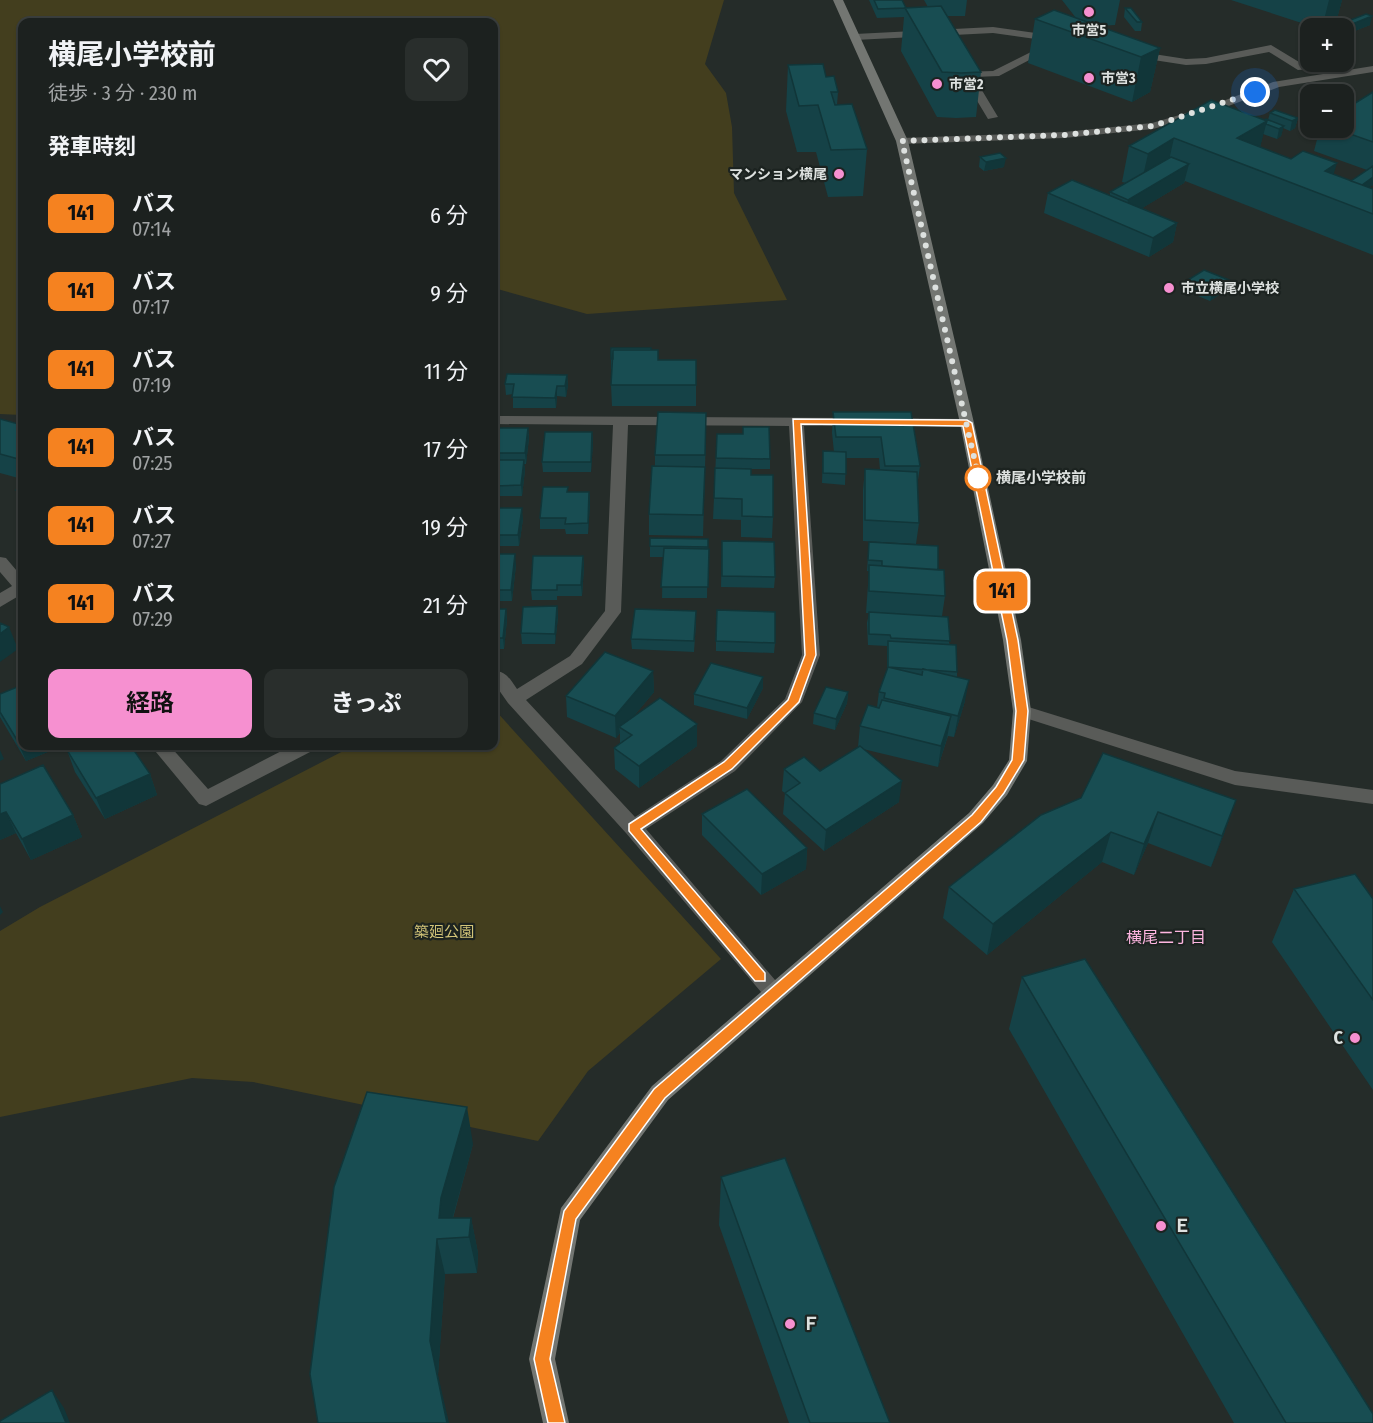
<!DOCTYPE html>
<html lang="ja">
<head>
<meta charset="utf-8">
<style>
	body { margin:0; font-family:"Fira Sans Condensed","Noto Sans JP",sans-serif; background:#292e2c; color:#f1f3f6; height:100vh; display:flex; flex-direction:column; font-size:22px; white-space:nowrap }
	* { box-sizing:border-box; margin:0 }
	p { font-size:20px; color:#a0a3a4 }
	.icon { flex:none; width:33px; height:33px; fill:none; stroke:currentColor; stroke-width:2; stroke-linecap:round; stroke-linejoin:round }
	.map { position:relative; flex:1; overflow:hidden }
	.sheet { position:absolute; left:18px; top:18px; width:480px; height:732px; display:flex; flex-direction:column; background:#1c211f; border-radius:12px; box-shadow:0 2px 4px #0004,0 0 0 2px #3a3e3d }
	.sheet>* { flex:none }
	.badge { padding:0 12px; border-radius:9px; font-size:21px; line-height:39px }
	.fabs { position:absolute; left:1300px; top:18px; display:grid; gap:12px }
	.fabs a { display:grid; place-items:center; width:54px; height:54px; border-radius:12px; background:#1c211f; box-shadow:0 2px 4px #0004,0 0 0 2px #3a3e3d; font-size:30px }
	.you { position:absolute; width:30px; height:30px; margin:-15px; border:4px solid #fff; border-radius:50%; background:#1a73e8; box-shadow:0 0 0 9px #1a73e833 }
	.map>.badge { position:absolute; translate:-50% -50%; box-shadow:0 0 0 3px #fff }
	h2 { padding:0 30px; font-size:22px; line-height:54px }
	.round { display:grid; place-items:center; flex:none; width:63px; height:63px; border-radius:12px; background:#292e2c }
	.head { display:flex; align-items:center; justify-content:space-between; height:102px; padding:0 30px }
	h1 { font-size:28px; font-weight:700; line-height:45px }
	.cta { display:flex; gap:12px; margin-top:auto; padding:12px 30px }
	.cta a { flex:1; height:69px; border-radius:12px; background:#f690d0; color:#111; font-size:24px; font-weight:700; line-height:69px; text-align:center }
	.cta a+a { background:#292e2c; color:#f1f3f6 }
	ul { padding:0; list-style:none }
	li { display:flex; align-items:center; gap:18px; height:78px; padding:0 30px }
	li div { flex:1 }
	li b { display:block; font-size:22px }
	li em { font-style:normal }
	li .badge { min-width:66px; font-weight:700; text-align:center }
	.map>svg:first-child { display:block }
	.green { fill:#433e1e }
	.lines { fill:none; stroke-linecap:round; stroke-linejoin:round }
	.lane { fill:#595b58; fill-rule:evenodd }
	.street { fill:#595b58; fill-rule:evenodd }
	.secondary { fill:#737672; fill-rule:evenodd }
	.wall { fill:#154247 }
	.shaded-wall { fill:#113639 }
	.building { fill:#184d52; stroke:#113639; stroke-width:1.5 }
	.line { fill:#f58220; stroke:#fff; stroke-width:1.5 }
	.walk { stroke:#dde1df; stroke-width:6; stroke-dasharray:0 10.8 }
	.poi-dot { fill:#f690d0; stroke:#1c2320; stroke-width:2 }
	.stop-dot { fill:#fff; stroke:#f58220; stroke-width:3 }
	.labels { text-anchor:middle; stroke-width:4.5; stroke-linejoin:round; paint-order:stroke }
	.far-poi-label { font-size:14px; font-weight:bold; fill:#dde1df; stroke:#1c2320; text-anchor:start }
	.stop-label { font-size:15px; font-weight:bold; fill:#dde1df; stroke:#1c2320; text-anchor:start }
	.park-label { font-size:15px; fill:#d3c578; stroke:#1c2320 }
	.neighbourhood-label { font-size:16px; fill:#fdb5e0; stroke:#1c2320 }
	.near-poi-label { font-size:18px; font-weight:bold; fill:#dde1df; stroke:#1c2320; text-anchor:start }
</style>
</head>
<body>
<div class="map">
<svg width="1373" height="1423" viewBox="0 0 1373 1423">
	<rect width="100%" height="100%" fill="#252c29"/>
	<path class="green" d="M0 0H724L705 64 726 93 732 127 734 193 787 300 587 314 494 288V22H22V415L0 414Z
		M494 709 721 959 588 1071 538 1141 253 1082 192 1078 0 1117V931L40 907 353 746H494Z"/>
	<g class="lines">
		<path class="lane" d="M993 27 1057 36 1062 39 1057 42 993 33 855 40 850 37 855 34Z
			M1042 44 1054 47 999 76 974 77 998 117 988 119 961 74 962 72 993 71 1041 47Z
			M1271 45 1304 65 1339 62 1355 72 1350 75 1334 67 1298 70 1269 52 1206 64 1186 65 1134 57 1129 54 1134 51 1186 59 1206 58Z"/>
		<path class="street" d="M1373 66V72L1279 87 1215 111 1153 129 1064 138 902 144 896 141 902 138 1064 132 1152 123 1207 107 1273 82Z
			M494 416 855 418 862 422 855 426H804L820 655 802 702 735 771 646 829 781 987 785 993 781 999 774 1002 767 999 626 833 508 703 494 683V671C506 671 510 679 517 689L570 656 605 611 613 425 494 424ZM628 425 789 426 802 655 785 699 721 761 635 817 526 700 582 664 621 612Z
			M889 418 967 419 974 423 967 427 884 425 882 422 884 419Z
			M0 557 6 558 22 577V594L0 607V593L12 586 0 572Z
			M1022 705 1235 771 1373 790V804L1235 785 1016 715 1013 711 1016 707Z
			M151 746H170L208 789 291 746H314L312 751 206 806 199 804Z"/>
		<path class="secondary" d="M833 0H843L908 141 974 423 1021 640 1031 711 1027 761 1007 795 983 823 668 1100 580 1220 555 1359 569 1423H543L529 1359 561 1208 652 1086 969 813 993 785 1009 760 1013 711 1003 640 960 423 896 141Z"/>
	</g>
	<path class="wall" d="M869 0H902L906 8 928 7 924 0H967L965 16H947L981 72 976 117 956 118 937 117 901 51 904 17 877 18Z
		M1062 0H1120L1115 25 1097 26 1160 48 1150 92 1132 102 1028 63 1035 19 1076 18Z
		M1231 0H1342L1336 22 1323 28H1317Z
		M1125 8 1142 22 1141 31H1135L1124 17Z
		M1343 23 1370 25 1347 34 1344 33V28H1342Z
		M788 65 826 77 838 92 837 105 867 149 863 196 828 197 816 152H797L786 111Z
		M1373 92V185L1369 187 1373 189V255L1185 181 1184 183 1142 208 1177 223 1173 242 1149 257 1044 213 1048 193 1110 195V192L1126 183 1122 182 1129 146 1265 120H1268L1270 113 1298 118 1295 128 1290 131 1283 128 1281 136 1277 139 1263 134 1260 147 1351 181 1367 170 1314 151 1320 128H1344Z
		M980 157 1004 167 984 171 979 167Z
		M1188 280 1226 290 1210 301 1186 291Z
		M651 350 658 360H696V406H612L611 385 612 369H611V359Z
		M567 375 568 385 566 397 557 396 556 408H513V394L506 395 505 384Z
		M833 412H911L920 466 917 487 919 523 916 544 863 541V490L865 469 880 470 879 458H846L845 485 822 483 823 451 834 452 832 433Z
		M0 419 22 425V479L0 473Z
		M494 428H528L529 438 526 464H524L525 470 522 496H494Z
		M592 432 593 443 591 472H543L542 462Z
		M706 434 703 536 649 535V514L655 466V455Z
		M717 434H743L770 459V469H751V475L773 517 772 538 741 537V520L713 519Z
		M22 485V508L16 490Z
		M568 487V492H589L590 503 588 534H566L565 529H540V518Z
		M494 508 523 519 519 546H494Z
		M708 539 707 598H662L663 557H650V546Z
		M722 541 775 577 774 588 721 587Z
		M869 542 938 570 945 596 942 616 957 672V677L965 701 954 737 948 736 938 767 863 749 899 802 824 851 783 814 785 793 782 791 784 769 820 771 858 747 860 726 877 707 879 692 887 671V646L868 645 867 623 869 613H866L869 571H867Z
		M494 554 516 565 512 601H494Z
		M583 556 584 567 582 596H557V600H532L531 590Z
		M557 606 558 617 555 644H522L521 633Z
		M494 609H506L507 620 504 649H494Z
		M696 622 694 652 632 649 631 639Z
		M716 641 775 643 774 653 716 651Z
		M653 671 654 692 633 717 697 724V746L639 788 615 769 614 748 620 743V733L616 738 567 717 566 696Z
		M763 677V688L747 719 694 705V694Z
		M848 692 847 703 835 730 813 724 814 713Z
		M0 694 22 746H62L26 761 0 717Z
		M67 750 150 774 157 795 105 819 75 772Z
		M1103 753 1225 831 1211 867 1148 843 1134 875 1102 862 987 955 943 918 949 887 1081 798Z
		M0 784 73 815 82 837 31 860 16 833 0 840Z
		M702 814 807 848 806 869 761 895 702 835Z
		M1294 889 1373 899V1090L1272 942Z
		M1022 977 1373 1423H1234L1009 1029Z
		M473 1144 453 1218H471L478 1253 477 1273 445 1274 438 1375 318 1423Z
		M721 1177 890 1423H789L719 1225Z"/>
	<path class="shaded-wall" d="M1329 0H1342L1336 22 1323 28H1322Z
		M1372 16 1370 25 1347 34 1350 25Z
		M1160 48 1150 92 1132 102 1141 57Z
		M1298 118 1295 128 1290 131 1292 121Z
		M1267 121 1258 155 1237 138Z
		M1284 126 1281 136 1277 139 1279 129Z
		M1174 138 1166 174 1140 189 1148 154Z
		M1006 158 1004 167 984 171 986 162Z
		M1337 163 1327 196 1325 171Z
		M1189 164 1184 183 1124 219 1128 200Z
		M1373 177V185L1345 203 1343 197Z
		M1177 223 1173 242 1149 257 1153 238Z
		M1229 280 1226 290 1210 301 1213 291Z
		M496 350 497 360 494 371V358Z
		M567 375 568 385 566 397 565 386Z
		M557 386V396L556 408 555 398Z
		M528 428 529 438 526 464 525 453Z
		M592 432 593 443 591 472V462Z
		M524 460 525 470 522 496 521 485Z
		M589 492 590 503 588 534V523Z
		M522 508 523 519 519 546 518 535Z
		M515 554 516 565 512 601 511 590Z
		M583 556 584 567 582 596 581 585Z
		M557 606 558 617 555 644V634Z
		M506 609 507 620 504 649 503 638Z
		M9 627 18 649 0 662V634Z
		M653 671 654 692 623 729 619 727 620 733 616 738 615 716Z
		M763 677V688L747 719V708Z
		M969 680 965 701 954 737 958 716Z
		M848 692 847 703 835 730 836 719Z
		M951 716 947 738 938 767 941 746Z
		M697 724V746L639 788V766Z
		M22 738V746H62L26 761 17 740Z
		M0 750 4 759 0 761Z
		M150 774 157 795 105 819 96 798Z
		M902 781 899 802 824 851 826 830Z
		M1236 800 1225 831 1211 867 1222 836Z
		M6 812 16 833 0 840V814Z
		M1158 812 1148 843 1134 875 1144 844Z
		M73 815 82 837 31 860 22 839Z
		M1111 832 1102 862 987 955 993 924Z
		M807 848 806 869 761 895 762 874Z
		M0 906 3 912 0 915Z
		M467 1107 473 1144 448 1234 439 1218 441 1198Z
		M471 1218 478 1253 477 1273 469 1237Z
		M437 1239 445 1274 438 1375 449 1423H447L430 1341Z
		M52 1390 64 1408 70 1423H66Z"/>
	<path class="building" d="M874 0H902L906 8 878 9Z
		M941 6 981 72 961 73 942 72 905 8Z
		M1125 8H1131L1142 22H1137Z
		M1054 10 1160 48 1141 57 1035 19Z
		M1366 14 1372 16 1350 25 1343 23Z
		M823 64 826 77 834 76 838 92H831L835 105 852 104 867 149 831 150 818 105 799 106 788 65Z
		M1373 92V142L1333 128H1344V110Z
		M1211 100 1267 121 1237 138 1291 159 1303 151 1337 163 1325 171 1373 189V214L1174 138 1148 154 1129 146Z
		M1275 110 1298 118 1292 121 1270 113Z
		M1266 119 1284 126 1279 129 1266 124 1267 121 1265 120Z
		M1000 153 1006 158 986 162 980 157Z
		M1171 157 1189 164 1128 200 1110 192Z
		M1373 166V177L1362 185 1351 181Z
		M1072 180 1177 223 1153 238 1048 193Z
		M1204 270 1229 280 1213 291 1188 280Z
		M611 348H651V350H613V359H611Z
		M613 350H658V360H696V385H611Z
		M507 374 567 375 565 386H557L555 398 512 397 514 384H505Z
		M658 412 706 413 705 455H655Z
		M833 412H911L920 466H885L881 437H836Z
		M0 419 22 425V460L0 454Z
		M743 427H769L770 459 716 458 717 434H743Z
		M494 428H528L525 453H494Z
		M545 432H592L591 462H542Z
		M823 451 846 452V474L823 473Z
		M494 460H524L521 485 494 486Z
		M652 466 705 467 703 515 649 514Z
		M715 468 751 469V475H773V517L742 516V499L714 498Z
		M865 469 917 472 919 523 865 520Z
		M22 485V492L16 490Z
		M543 487H568L567 492H589L588 523 565 524 566 518H540Z
		M494 508H522L518 535H494Z
		M650 538 708 539V547L650 546Z
		M722 541 774 542 775 577 722 576Z
		M869 542 938 546V570L882 566V561L868 560Z
		M664 548 709 549 708 587H661Z
		M494 554H515L511 590H494Z
		M533 556H583L581 585H557V590H531Z
		M869 565 944 570 945 596 869 591Z
		M557 606 555 634 521 633 523 607Z
		M494 609H506L503 638H494Z
		M635 609 696 611 694 641 631 639Z
		M717 610 775 612V643L716 641Z
		M869 612 948 617 950 641 891 638 890 635 869 634Z
		M0 623 9 627 0 634Z
		M888 641 956 645 957 672 888 667Z
		M605 652 653 671 615 716 566 696Z
		M711 663 763 677 747 708 694 694Z
		M888 667 922 675 923 669 969 680 958 716 884 698 885 693 879 692Z
		M22 685V738L17 740 0 712V694Z
		M826 687 848 692 836 719 814 713Z
		M660 698 697 724 639 766 614 748 632 735 619 727Z
		M882 700 951 716 941 746 860 726 868 705 879 708Z
		M78 746H131L150 774 96 798 67 750Z
		M860 746 902 781 826 830 785 793 800 783 784 769 804 757 820 771Z
		M1103 753 1236 800 1222 836 1158 812 1144 844 1111 832 993 924 949 887 1041 815 1081 798Z
		M43 765 73 815 22 839 6 812 0 814V784Z
		M747 789 807 848 762 874 702 814Z
		M1355 874 1373 899V1000L1294 889Z
		M1085 959 1373 1414V1423H1286L1022 977Z
		M367 1092 467 1107 441 1198 439 1218H471L469 1237 437 1239 430 1341 447 1423H318L310 1374 334 1187Z
		M785 1158 890 1423H810L721 1177Z
		M52 1390 66 1423H0V1421Z"/>
	<path class="line" d="M793 419 967 420 972 423 1018 640 1028 711 1024 760 1004 793 981 822 665 1098 576 1219 550 1359 565 1423H548L534 1359 564 1211 654 1089 972 815 996 787 1012 760 1016 711 1007 640 963 426 801 424 816 655 799 702 732 769 641 829 765 973V981H755L629 831V824L724 762 788 700 805 655Z"/>
	<g class="lines">
		<path class="walk" d="M978 478 981 488 902 141 1064 135 1153 126 1255 92"/>
	</g>
	<g class="poi-dot">
		<circle cx="1089" cy="12" r="6"/>
		<circle cx="1089" cy="78" r="6"/>
		<circle cx="937" cy="84" r="6"/>
		<circle cx="839" cy="174" r="6"/>
		<circle cx="1169" cy="288" r="6"/>
		<circle cx="1355" cy="1038" r="6"/>
		<circle cx="1161" cy="1226" r="6"/>
		<circle cx="790" cy="1324" r="6"/>
	</g>
	<circle class="stop-dot" cx="978" cy="478" r="12"/>
	<g class="labels">
		<g class="far-poi-label">
			<text x="1089" y="35" text-anchor="middle">市営5</text>
			<text x="1101" y="83">市営3</text>
			<text x="949" y="89">市営2</text>
			<text x="827" y="179" text-anchor="end">マンション横尾</text>
			<text x="1181" y="293">市立横尾小学校</text>
		</g>
		<g class="stop-label">
			<text x="996" y="483">横尾小学校前</text>
		</g>
		<g class="park-label">
			<text x="444" y="937">築廻公園</text>
		</g>
		<g class="neighbourhood-label">
			<text x="1166" y="943">横尾二丁目</text>
		</g>
		<g class="near-poi-label">
			<text x="1343" y="1044" text-anchor="end">C</text>
			<text x="1173" y="1232">Ｅ</text>
			<text x="802" y="1330">Ｆ</text>
		</g>
	</g>
</svg>
<div class="fabs">
<a>+</a>
<a>−</a>
</div>
<div class="you" style="left:1255px;top:92px"></div>
<b class="badge" style="left:1002px;top:591px;background:#f58220;color:#111">141</b>
<section class="sheet">
<div class="head"><div><h1>横尾小学校前</h1><p>徒歩 · 3 分 · 230 m</p></div><a class="round"><svg class="icon" aria-label="heart" viewBox="0 0 24 24"><path d="M12 20l-8-8c-3-5 5-10 8-4 3-6 11-1 8 4z"/></svg></a></div>
<h2>発車時刻</h2>
<ul>
<li><span class="badge" style="background:#f58220;color:#111">141</span><div><b>バス</b><p>07:14</p></div><em>6 分</em></li>
<li><span class="badge" style="background:#f58220;color:#111">141</span><div><b>バス</b><p>07:17</p></div><em>9 分</em></li>
<li><span class="badge" style="background:#f58220;color:#111">141</span><div><b>バス</b><p>07:19</p></div><em>11 分</em></li>
<li><span class="badge" style="background:#f58220;color:#111">141</span><div><b>バス</b><p>07:25</p></div><em>17 分</em></li>
<li><span class="badge" style="background:#f58220;color:#111">141</span><div><b>バス</b><p>07:27</p></div><em>19 分</em></li>
<li><span class="badge" style="background:#f58220;color:#111">141</span><div><b>バス</b><p>07:29</p></div><em>21 分</em></li>
</ul>
<div class="cta"><a>経路</a><a>きっぷ</a></div>
</section>
</div>
</body>
</html>
